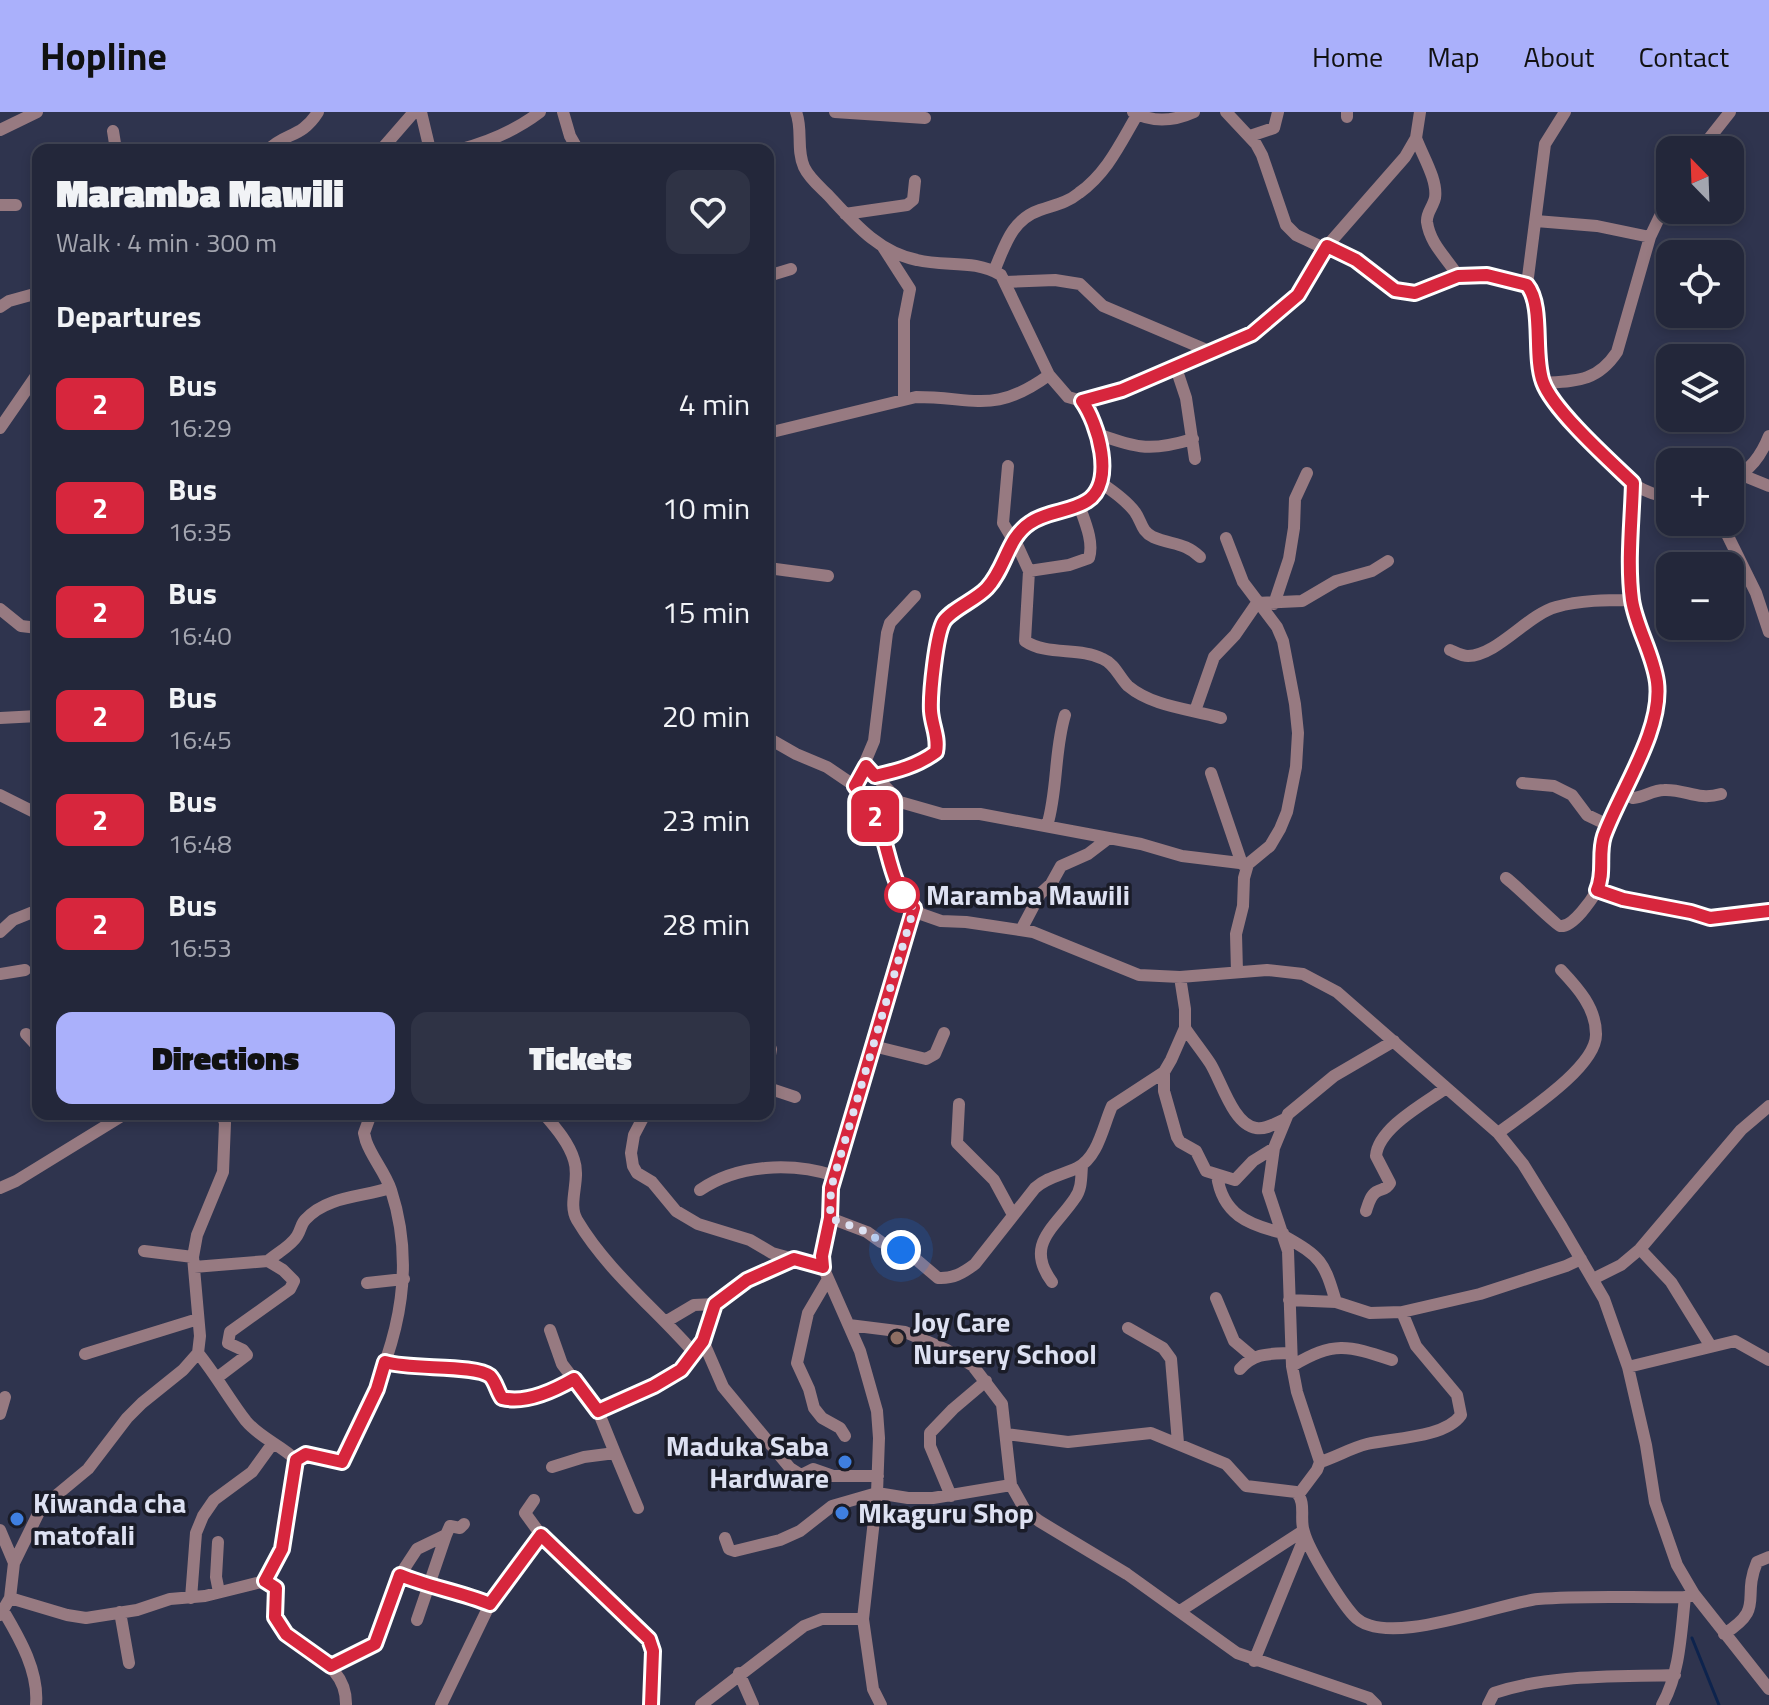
<!DOCTYPE html>
<html lang="en">
<head>
<meta charset="utf-8">
<style>
	body { margin:0; font-family:"Titillium Web",sans-serif; background:#2f3345; color:#f1f3f6; height:100vh; display:flex; flex-direction:column; font-size:30px; white-space:nowrap }
	* { box-sizing:border-box; margin:0 }
	p { font-size:26px; color:#a3a5af }
	.icon { flex:none; width:44px; height:44px; fill:none; stroke:currentColor; stroke-width:2; stroke-linecap:round; stroke-linejoin:round }
	.map { position:relative; flex:1; overflow:hidden }
	.drawer { position:absolute; left:32px; top:32px; width:742px; height:976px; display:flex; flex-direction:column; background:#23273a; border-radius:16px; box-shadow:0 4px 12px #0003,0 0 0 2px #404454 }
	.drawer>* { flex:none }
	.badge { padding:0 16px; border-radius:12px; font-size:28px; line-height:52px }
	.needle { width:52px; rotate:337deg }
	.controls { position:absolute; left:1656px; top:24px; display:grid; gap:16px }
	.controls a { display:grid; place-items:center; width:88px; height:88px; border-radius:16px; background:#23273a; box-shadow:0 4px 12px #0003,0 0 0 2px #404454; font-size:40px }
	.you { position:absolute; width:40px; height:40px; margin:-20px; border:6px solid #fff; border-radius:50%; background:#1a73e8; box-shadow:0 0 0 12px #1a73e833 }
	.map>.badge { position:absolute; translate:-50% -50%; box-shadow:0 0 0 4px #fff }
	h2 { padding:0 24px; font-size:30px; line-height:72px }
	.round { display:grid; place-items:center; flex:none; width:84px; height:84px; border-radius:16px; background:#2f3345 }
	.headline { display:flex; align-items:center; justify-content:space-between; height:136px; padding:0 24px }
	h1 { font-size:38px; font-weight:800; line-height:60px }
	.primary-button { display:flex; gap:16px; margin-top:auto; padding:16px 24px }
	.primary-button a { flex:1; height:92px; border-radius:16px; background:#aab0fb; color:#111; font-size:32px; font-weight:800; line-height:92px; text-align:center }
	.primary-button a+a { background:#2f3345; color:#f1f3f6 }
	ul { padding:0; list-style:none }
	li { display:flex; align-items:center; gap:24px; height:104px; padding:0 24px }
	li div { flex:1 }
	li b { display:block; font-size:30px }
	li em { font-style:normal }
	li .badge { min-width:88px; font-weight:700; text-align:center }
	header { display:flex; align-items:center; gap:48px; box-sizing:border-box; height:112px; padding:0 40px; background:#aab0fb; color:#111 }
	header strong { font-size:38px }
	nav { display:flex; gap:44px; margin-inline-start:auto; font-size:28px }
	.map>svg:first-child { display:block }
	.lines { fill:none; stroke-linecap:round; stroke-linejoin:round }
	.stream { stroke:#0d234d; stroke-width:3 }
	.minor { stroke:#977a81; stroke-width:12 }
	.line-casing { stroke:#fff; stroke-width:18 }
	.line { stroke:#d7263d; stroke-width:12 }
	.walk { stroke:#dde1f2; stroke-width:8; stroke-dasharray:0 14.4 }
	.stop-dot { fill:#fff; stroke:#d7263d; stroke-width:4 }
	.education-dot { fill:#8d6e63; stroke:#1a1c28; stroke-width:3 }
	.shop-dot { fill:#3f7fe0; stroke:#1a1c28; stroke-width:3 }
	.labels { text-anchor:middle; stroke-width:7; stroke-linejoin:round; paint-order:stroke }
	.stop-label { font-size:28px; font-weight:bold; fill:#dde1f2; stroke:#1a1c28; text-anchor:start }
	.poi-label { font-size:28px; font-weight:bold; fill:#dde1f2; stroke:#1a1c28; text-anchor:start }
</style>
</head>
<body>
<header>
<strong>Hopline</strong>
<nav><a>Home</a><a>Map</a><a>About</a><a>Contact</a></nav>
</header>
<div class="map">
<svg width="1769" height="1593" viewBox="0 0 1769 1593">
	<rect width="100%" height="100%" fill="#2f344e"/>
	<g class="lines">
		<path class="stream" d="M1692 1526 1719 1593"/>
		<path class="minor" d="M421 0 430 38
			M563 0 570 24 578 38
			M796 0C803 17 796 37 804 55 809 66 820 75 828 83 854 111 878 140 917 148 946 155 974 147 1001 163L1049 263 1068 285 1082 289 1122 278 1252 222 1298 183 1327 134 1405 45 1416 26 1420 0
			M835 0 925 6
			M1133 0C1153 11 1174 9 1194 0
			M1226 0 1256 32 1262 43 1286 113 1296 123 1326 137
			M1347 0V5
			M0 18 37 0
			M113 19 116 38
			M1250 24 1274 16 1278 0
			M1416 26C1422 43 1438 68 1435 86 1433 95 1426 101 1427 110 1430 132 1447 146 1458 164
			M268 38C285 20 301 27 318 0
			M381 38 414 0
			M458 38C489 30 515 19 540 0
			M1700 38 1730 0
			M0 93H16
			M845 102 907 93 913 88 915 69
			M1536 109 1597 114 1650 125
			M1327 134 1356 148 1395 178 1415 181 1458 164 1487 163 1527 173C1545 195 1532 243 1543 271 1551 292 1615 359 1635 373 1646 380 1657 384 1670 385
			M883 135 910 177 904 208V286
			M994 159C1005 134 1011 108 1040 98 1054 93 1067 91 1079 81 1107 61 1120 32 1137 3
			M768 164 791 157
			M1005 170 1055 168 1080 172 1103 194 1209 239
			M1527 173 1545 32 1565 0
			M0 195 9 189 38 181
			M1175 253 1186 286 1195 347
			M1543 271C1576 269 1597 270 1617 240L1650 125 1670 83
			M1082 289C1095 308 1102 331 1102 353 1099 416 1042 385 1014 426L1029 459 1025 529C1047 544 1079 535 1103 547 1115 552 1119 565 1128 574 1153 595 1191 597 1221 606
			M0 316 38 261
			M768 321 916 285C975 285 994 303 1049 263
			M1097 322C1139 336 1149 340 1193 327
			M1008 354 1003 411 1013 428
			M1742 363 1769 374
			M1730 368C1750 359 1761 344 1769 324
			M1101 371C1113 379 1126 388 1135 400 1142 410 1141 419 1153 425 1171 433 1185 430 1200 445
			M1721 410 1756 481 1769 520
			M1226 426 1243 470 1277 515 1283 529 1295 592 1298 621 1296 655 1287 700 1280 717 1270 734 1248 752 1244 766 1243 794 1236 822 1237 860
			M768 456 828 464
			M1029 459 1069 453 1089 446C1094 430 1085 410 1079 393
			M1274 492 1289 447 1294 416 1295 387 1307 361
			M0 497 21 514 38 516
			M1450 538C1455 540 1462 544 1468 544 1498 543 1527 503 1556 495 1580 488 1607 488 1632 488
			M1195 599 1214 545 1235 523 1257 491 1302 489 1336 469 1372 459 1388 449
			M0 606 38 604
			M768 626 796 642 827 655 855 674 866 686 879 713 901 782 921 802 941 809 966 810 1033 820 1139 863 1180 865 1267 858 1303 862 1337 880 1498 1021 1523 1052 1562 1115 1604 1187 1628 1255 1646 1333 1655 1390 1677 1453 1694 1482 1769 1577
			M866 654 900 690 942 702H980L1141 732 1182 744 1248 752
			M1211 661 1242 752
			M875 664 905 657 924 649 936 640 938 631 930 594 938 529 943 511 992 470 1014 426
			M1522 671 1554 674 1572 683 1587 703 1610 714
			M855 674 874 629 887 521 890 511 915 484
			M1622 681 1633 686C1644 685 1653 678 1664 678 1686 677 1697 689 1721 682
			M0 683 38 702
			M1047 714C1058 678 1054 639 1065 603
			M1506 766C1516 773 1556 813 1560 814 1573 816 1592 787 1598 777 1606 760 1598 741 1605 723 1621 679 1652 636 1657 587 1659 565 1650 537 1642 516 1639 506 1634 498 1632 487 1627 449 1632 409 1633 371
			M1597 778 1623 787 1691 800 1710 806 1769 799
			M1021 818 1040 782 1051 772 1061 754 1088 742 1109 726
			M0 820 13 808 38 798
			M768 857 769 856
			M0 862 25 858
			M1185 916C1193 928 1202 939 1210 951 1221 968 1233 1013 1256 1016 1266 1018 1276 1011 1285 1007
			M26 922 38 935
			M768 930 771 937 768 955
			M873 934 926 947 935 942 944 921
			M1164 960V979L1177 1025 1180 1030 1196 1039 1206 1059 1235 1068 1253 1049 1274 1036
			M768 976 795 985
			M959 992 957 1031 994 1068 1013 1103
			M544 1002C556 1016 569 1031 574 1048 581 1068 567 1091 577 1108 608 1160 656 1197 695 1242
			M645 1002 634 1023 631 1041 633 1054 637 1061 652 1070 676 1099 698 1112 750 1128 772 1141 823 1155
			M1498 1021C1523 1002 1597 955 1596 922 1596 896 1578 876 1561 858
			M1217 1063C1222 1102 1248 1113 1283 1121
			M0 1076 16 1069 125 1002
			M700 1078C738 1052 792 1050 835 1064
			M1366 1099C1368 1093 1370 1084 1376 1080 1383 1076 1386 1078 1390 1071L1376 1044C1378 1016 1425 991 1446 976
			M830 1106 867 1120 881 1130 911 1143 938 1166C953 1167 963 1161 975 1152L1035 1076C1047 1065 1062 1063 1077 1056 1098 1046 1103 1014 1112 994L1164 960 1171 948 1185 916V897L1180 865
			M1284 1124C1321 1145 1324 1149 1336 1190
			M1640 1137 1671 1170 1710 1233
			M144 1139 193 1145
			M268 1149C277 1141 291 1134 297 1124 301 1118 301 1111 306 1107 327 1084 363 1085 390 1076
			M194 1155 268 1149 283 1158 294 1169 290 1177 230 1220 228 1231 243 1238 247 1243 218 1265
			M828 1167 808 1201 797 1251 809 1277 814 1296 822 1306 840 1316 845 1324
			M1593 1167 1621 1153 1640 1137 1741 1018 1769 994
			M1052 1170C1024 1132 1055 1116 1075 1086 1082 1077 1081 1065 1082 1054
			M367 1171 404 1167
			M1216 1186 1234 1229 1253 1245
			M1289 1188 1336 1190 1370 1201 1402 1200 1480 1182 1566 1154 1581 1147
			M667 1209 694 1193 715 1192
			M849 1213 905 1220 947 1238 973 1254 1002 1292 1011 1373 1025 1398 1039 1409 1127 1462 1237 1541 1369 1586 1376 1593
			M1128 1216 1163 1236 1171 1247 1178 1331
			M550 1218 562 1252 598 1299 615 1341 584 1345 552 1355
			M703 1229 723 1275 790 1356 801 1363 813 1357 833 1364H878
			M198 1241C216 1263 229 1287 246 1309 260 1326 281 1333 296 1348L282 1437 265 1469 276 1476C276 1484 273 1493 275 1501 284 1542 347 1541 346 1593
			M85 1242 198 1207
			M385 1250C410 1258 473 1250 490 1264 496 1270 497 1279 502 1286 525 1292 555 1278 574 1267
			M1292 1254C1334 1229 1347 1233 1392 1248
			M1628 1255 1735 1229 1769 1248
			M1240 1257C1255 1240 1270 1242 1291 1241
			M598 1299 654 1274 681 1258 703 1229 715 1192 747 1168 794 1147
			M0 1302 5 1285
			M1006 1322 1068 1330 1151 1321 1226 1352 1246 1374 1296 1380C1307 1391 1299 1407 1304 1420 1309 1439 1341 1490 1354 1504 1385 1538 1499 1491 1538 1487 1587 1483 1637 1486 1685 1485L1694 1482
			M615 1341 638 1396
			M296 1348 306 1342 338 1351 344 1347C386 1258 423 1176 391 1078 385 1060 372 1046 366 1029L364 1021 371 1002
			M1320 1350C1336 1345 1351 1336 1367 1332 1392 1326 1445 1326 1461 1303L1457 1283 1416 1234 1402 1200
			M1299 1382 1317 1358 1320 1350 1297 1280 1292 1254 1288 1139 1268 1079 1274 1036 1288 1002 1334 964 1394 929
			M951 1384 930 1334V1321L953 1297 986 1269
			M534 1388 525 1401 541 1423 649 1527 653 1539 651 1593
			M0 1418 14 1451
			M725 1426 729 1437 735 1439 780 1428 800 1419 832 1394 877 1381 908 1386H933L1011 1373
			M218 1430 216 1465 219 1480
			M400 1463C429 1475 460 1480 490 1492
			M10 1486 67 1503 86 1506 137 1498 170 1487 205 1484 265 1469
			M191 1486 196 1421 203 1404 214 1388 252 1360 273 1331
			M1180 1499 1303 1419
			M4 1500C20 1527 39 1560 36 1593
			M120 1500 129 1551
			M0 1503 10 1486 14 1451 41 1396 88 1357 127 1306 142 1291 183 1258 198 1241 200 1224 193 1145 197 1123 223 1060 225 1011 222 1002
			M417 1508 446 1423
			M1724 1522C1766 1495 1741 1488 1757 1450L1769 1445
			M1254 1549 1305 1424
			M331 1554 375 1532 400 1463 417 1437 446 1423 450 1414 460 1416 464 1412
			M739 1561 753 1593
			M441 1593 490 1492 541 1423
			M701 1593 804 1514 822 1507H863
			M881 1593 873 1577 863 1507 877 1381 879 1326 877 1299 860 1239 823 1155 822 1144 830 1106 831 1076 914 796
			M1488 1593 1494 1581C1550 1562 1616 1565 1675 1563
			M1662 1593C1680 1561 1681 1521 1685 1485"/>
	</g>
	<g class="lines">
		<g class="line-casing">
			<path id="line" d="M651 1593 653 1539 649 1527 541 1423 490 1492C460 1480 429 1475 400 1463L375 1532 331 1554 286 1522 275 1505 276 1476 265 1469 282 1437 296 1348 306 1342 342 1350 377 1277 385 1250C410 1258 475 1252 490 1264 496 1270 497 1279 502 1286 525 1292 555 1278 574 1267L598 1299 654 1274 681 1258 703 1229 715 1192 747 1168 794 1147 823 1155 822 1144 830 1106 831 1076 914 796C891 775 890 741 879 713 873 698 865 686 855 674L866 654 875 664C897 659 917 654 936 640 939 625 932 614 931 599 930 582 936 522 944 509 952 497 976 488 987 476 1006 456 1007 426 1030 411 1047 399 1070 400 1087 389 1116 371 1098 311 1082 289L1122 278 1252 222 1298 183 1327 134 1356 148 1395 178 1415 181 1458 164 1487 163 1527 173C1544 194 1533 243 1543 270 1553 298 1610 349 1633 371 1632 409 1627 450 1632 488 1636 515 1653 541 1657 570 1663 619 1620 679 1604 724 1598 742 1605 761 1597 778L1623 787 1691 800 1710 806 1769 799"/>
		</g>
		<use href="#line" class="line"/>
		<path class="walk" d="M901 1138 881 1130 867 1120 830 1106 831 1076 914 796 902 783"/>
	</g>
	<circle class="stop-dot" cx="902" cy="783" r="16"/>
	<circle class="education-dot" cx="897" cy="1226" r="8"/>
	<g class="shop-dot">
		<circle cx="845" cy="1350" r="8"/>
		<circle cx="842" cy="1401" r="8"/>
		<circle cx="17" cy="1407" r="8"/>
	</g>
	<g class="labels">
		<g class="stop-label">
			<text x="926" y="793">Maramba Mawili</text>
		</g>
		<g class="poi-label">
			<text x="913" y="1220">Joy Care<tspan x="913" dy="32">Nursery School</tspan></text>
			<text x="829" y="1344" text-anchor="end">Maduka Saba<tspan x="829" dy="32">Hardware</tspan></text>
			<text x="33" y="1401">Kiwanda cha<tspan x="33" dy="32">matofali</tspan></text>
			<text x="858" y="1411">Mkaguru Shop</text>
		</g>
	</g>
</svg>
<div class="controls">
<a><svg class="needle" viewBox="-14 -14 28 28"><path d="M0-13l5 13h-10z" fill="#e53935"/><path d="M0 13l5-13h-10z" fill="#a3a5af"/></svg></a>
<a><svg class="icon" aria-label="locate" viewBox="0 0 24 24"><circle cx="12" cy="12" r="6"/><path d="M12 2v4M12 18v4M2 12h4M18 12h4"/></svg></a>
<a><svg class="icon" aria-label="layers" viewBox="0 0 24 24"><path d="M12 4l9 5-9 5-9-5zM3 14l9 5 9-5"/></svg></a>
<a>+</a>
<a>−</a>
</div>
<div class="you" style="left:901px;top:1138px"></div>
<b class="badge" style="left:875px;top:704px;background:#d7263d;color:#fff">2</b>
<section class="drawer">
<div class="headline"><div><h1>Maramba Mawili</h1><p>Walk · 4 min · 300 m</p></div><a class="round"><svg class="icon" aria-label="heart" viewBox="0 0 24 24"><path d="M12 20l-8-8c-3-5 5-10 8-4 3-6 11-1 8 4z"/></svg></a></div>
<h2>Departures</h2>
<ul>
<li><span class="badge" style="background:#d7263d;color:#fff">2</span><div><b>Bus</b><p>16:29</p></div><em>4 min</em></li>
<li><span class="badge" style="background:#d7263d;color:#fff">2</span><div><b>Bus</b><p>16:35</p></div><em>10 min</em></li>
<li><span class="badge" style="background:#d7263d;color:#fff">2</span><div><b>Bus</b><p>16:40</p></div><em>15 min</em></li>
<li><span class="badge" style="background:#d7263d;color:#fff">2</span><div><b>Bus</b><p>16:45</p></div><em>20 min</em></li>
<li><span class="badge" style="background:#d7263d;color:#fff">2</span><div><b>Bus</b><p>16:48</p></div><em>23 min</em></li>
<li><span class="badge" style="background:#d7263d;color:#fff">2</span><div><b>Bus</b><p>16:53</p></div><em>28 min</em></li>
</ul>
<div class="primary-button"><a>Directions</a><a>Tickets</a></div>
</section>
</div>
</body>
</html>
